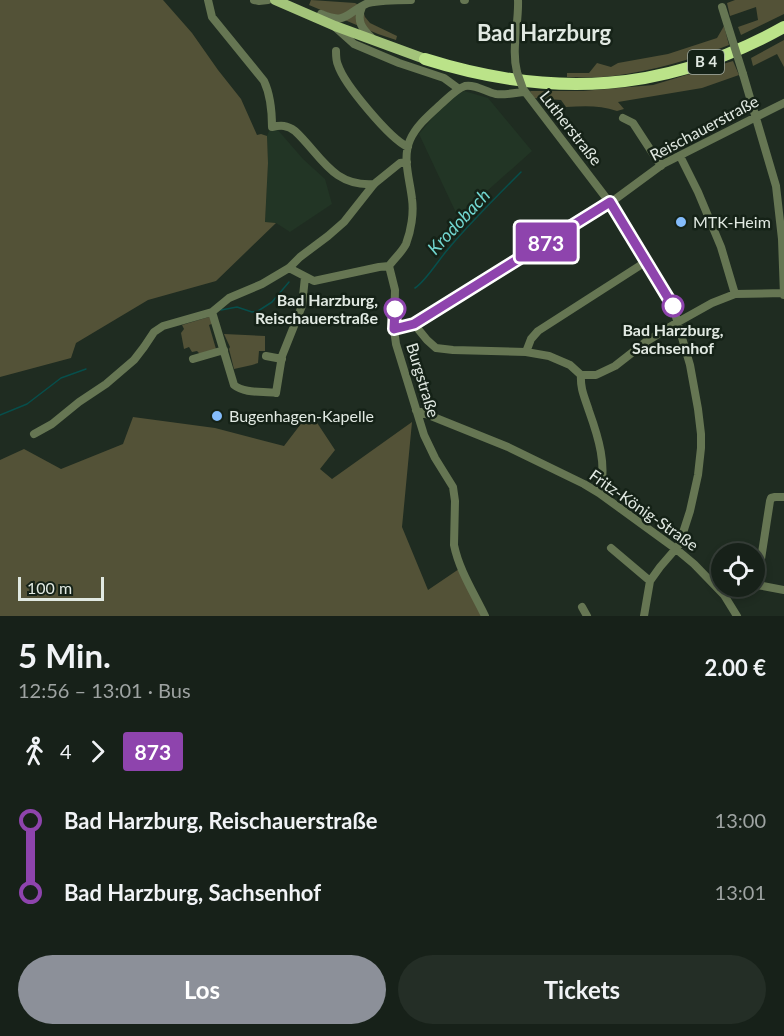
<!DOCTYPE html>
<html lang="de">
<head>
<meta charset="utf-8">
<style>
	body { margin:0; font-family:Lato,sans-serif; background:#242e26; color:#f1f3f6; height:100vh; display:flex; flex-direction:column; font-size:22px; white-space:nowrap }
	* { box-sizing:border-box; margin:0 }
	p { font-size:20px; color:#9ea3a2 }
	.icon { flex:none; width:33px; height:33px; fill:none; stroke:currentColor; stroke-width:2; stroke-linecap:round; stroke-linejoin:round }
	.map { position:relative; height:616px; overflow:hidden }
	.sheet { display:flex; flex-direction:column; background:#172119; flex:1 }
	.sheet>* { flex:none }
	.badge { padding:0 12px; border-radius:4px; font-size:21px; line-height:39px }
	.tools { position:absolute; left:711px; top:543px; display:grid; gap:12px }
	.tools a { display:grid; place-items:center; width:54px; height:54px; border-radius:50%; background:#172119; box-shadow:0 3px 9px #0003,0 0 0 2px #363e38; font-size:30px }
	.scale { position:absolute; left:18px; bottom:15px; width:86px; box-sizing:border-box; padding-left:6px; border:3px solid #e1e9e2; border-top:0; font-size:16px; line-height:21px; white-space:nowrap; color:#e1e9e2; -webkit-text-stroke:4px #152217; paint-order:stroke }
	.map>.badge { position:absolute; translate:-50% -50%; box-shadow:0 0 0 3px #fff }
	.legs { display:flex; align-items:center; gap:9px; height:66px; padding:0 18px; font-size:20px }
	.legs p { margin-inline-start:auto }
	.head { display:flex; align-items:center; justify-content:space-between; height:102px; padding:0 18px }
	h1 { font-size:33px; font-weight:700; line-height:45px }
	.action { display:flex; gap:12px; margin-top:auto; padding:12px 18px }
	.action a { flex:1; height:69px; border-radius:36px; background:#8c9099; color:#fff; font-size:24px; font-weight:700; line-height:69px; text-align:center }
	.action a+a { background:#242e26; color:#f1f3f6 }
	ul { padding:0 18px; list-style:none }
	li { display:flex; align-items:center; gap:21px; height:72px; font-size:22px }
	li i { display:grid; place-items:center; width:9px; height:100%; margin:0 8px; background:currentColor }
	li i::after { content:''; width:15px; height:15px; margin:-8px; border:4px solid; border-radius:50%; background:#172119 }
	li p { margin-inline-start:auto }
	li:first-child i { background:linear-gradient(#0000 50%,currentColor 0) }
	li:last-child i { background:linear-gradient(currentColor 50%,#0000 0) }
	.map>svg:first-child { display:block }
	.built { fill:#223525 }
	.green { fill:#535237 }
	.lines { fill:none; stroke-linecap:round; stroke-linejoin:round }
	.stream { stroke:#074f4c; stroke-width:1.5 }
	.minor { stroke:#667653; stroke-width:8 }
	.major { stroke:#a3c47a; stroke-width:10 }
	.highway { stroke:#bbe389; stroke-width:12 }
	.minor-bridge { stroke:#667653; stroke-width:8 }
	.line-1-casing { stroke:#fff; stroke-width:14 }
	.line-1 { stroke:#8e44ad; stroke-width:9 }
	.poi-dot { fill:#84bcfb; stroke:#152217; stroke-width:2 }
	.stop-1-dot { fill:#fff; stroke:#8e44ad; stroke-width:3 }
	.labels { text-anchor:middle; stroke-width:5; stroke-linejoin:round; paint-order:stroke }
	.shield { fill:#152217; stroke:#a4ada5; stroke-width:1.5 }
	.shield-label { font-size:15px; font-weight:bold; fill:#e1e9e2 }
	.street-label { font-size:16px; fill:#e1e9e2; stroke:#152217 }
	.poi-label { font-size:16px; fill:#e1e9e2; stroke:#152217; text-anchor:start }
	.stop-label { font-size:16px; font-weight:bold; fill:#e1e9e2; stroke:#152217; text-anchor:end }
	.water-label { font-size:18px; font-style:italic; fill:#71d5cf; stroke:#152217 }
	.district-label { font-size:22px; font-weight:bold; fill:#e1e9e2; stroke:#152217 }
</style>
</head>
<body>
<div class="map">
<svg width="784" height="616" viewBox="0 0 784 616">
	<rect width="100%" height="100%" fill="#1f2c21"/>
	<path class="built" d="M464 91 488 98 532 151 458 217 419 134 434 116 457 95Z
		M277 129 303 159 325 179 332 204 290 232 276 223 265 222 268 163 267 136 269 131Z"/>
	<path class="green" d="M0 0H163L192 33 218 70 241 99 257 135 261 134 267 136 268 163 265 222 276 223 216 281 148 300 76 343 71 358 0 377Z
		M311 0 355 3 362 7 365 17 370 23 397 36 396 40 378 34 309 5Z
		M735 0H784V14L741 35 738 27 758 20 756 7 730 16 727 3Z
		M724 26 729 45C692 59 653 71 613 76 598 78 582 77 567 77V73H589L597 63 611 67 618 63 668 54 717 38Z
		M784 40V67L777 54 753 66 751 58Z
		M733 61 739 75 702 88 618 102 624 109 617 111C600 105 584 106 566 107L561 100 534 98 530 91H583L653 85Z
		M212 316 214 323 209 325 216 349 200 354 197 351 192 352 189 347 184 349 181 333 184 329 182 325Z
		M224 334 265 336V351H259L258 363 252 365 234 369 229 349 230 347Z
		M310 412 335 450 320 469 332 479 412 422 402 527 428 590 459 569 482 616H0V460L24 449 61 469 123 444 133 417 215 428 284 446Z"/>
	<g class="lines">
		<path class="stream" d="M415 288C426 281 439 259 449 248 471 222 496 197 521 172
			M221 310 237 307 252 312 258 311 272 302 289 282
			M0 415 27 404 61 378 86 369"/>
		<path class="minor" d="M208 0 212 17 264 81C271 96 272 111 272 127 281 125 287 125 295 131 321 155 332 187 374 184
			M254 0 259 1 268 0
			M464 0H465
			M362 7C356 21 362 29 372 38
			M321 14C347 26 348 11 368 3 381 0 397 0 411 0
			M335 27 354 44 399 63 444 78 459 89
			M336 51C336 55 336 61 338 65 344 84 390 139 408 147
			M517 72C511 48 519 24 518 0
			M743 74 776 186 782 239 784 295
			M523 89 610 203 671 300 690 365 698 409 701 434V448L698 475 690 511 679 545 660 567 650 581 644 616
			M623 118 633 123 661 166
			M680 156 698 192 721 247 735 294
			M289 268 314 281 379 267 389 266
			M212 312 234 385C245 394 263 391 276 393L282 356 302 306 305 277
			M414 324 427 340 436 348 453 350 526 352 549 356 570 365 581 375C580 389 585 398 589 411 598 436 608 467 599 493
			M394 329 414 324 610 203 663 164 784 103
			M526 352 531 339 538 331 647 261
			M266 356 282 359
			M193 359 224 350
			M581 375H596L615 366 647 341 678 322 712 303 735 294 784 293
			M416 410 508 447 584 484 599 493 676 549 694 564 724 595 737 616
			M34 434 52 424 79 402 106 384 134 360 144 347 154 332 163 326 212 312 229 298 262 284 289 268 300 257 328 236 344 222 374 184 400 163 407 162
			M784 497H775L771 498 770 501 757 585 784 590
			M611 548 650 581
			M582 607 587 616
			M485 616C474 593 459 570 454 545L455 501 453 487 435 458 424 435 396 344 394 329 395 290 389 266C394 259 402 252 406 244 411 231 414 213 412 199 410 180 402 158 410 140 416 126 429 115 440 105 447 99 456 89 465 86 475 84 486 92 496 94 505 95 515 93 524 92"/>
		<path class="major" d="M275 0 335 26 425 59"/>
		<path class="highway" d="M425 59C552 99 666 93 784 27"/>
		<path class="minor-bridge" d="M722 7 743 74
			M517 72 523 89"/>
	</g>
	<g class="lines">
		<g class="line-1-casing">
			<path id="line-1" d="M395 309 394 329 414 324 610 202 673 306"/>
		</g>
		<use href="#line-1" class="line-1"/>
	</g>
	<g class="poi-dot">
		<circle cx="681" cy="222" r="6"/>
		<circle cx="217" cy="416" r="6"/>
	</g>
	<g class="stop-1-dot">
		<circle cx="673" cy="306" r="10"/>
		<circle cx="395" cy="309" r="10"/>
	</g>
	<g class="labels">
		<rect class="shield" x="688" y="50" width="36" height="24" rx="4.5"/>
		<g class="shield-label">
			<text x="706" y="67">B 4</text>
		</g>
		<g class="street-label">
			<text transform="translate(571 128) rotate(52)" y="6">Lutherstraße</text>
			<text transform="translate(704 128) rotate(-28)" y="6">Reischauerstraße</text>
			<text transform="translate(423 380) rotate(73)" y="6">Burgstraße</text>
			<text transform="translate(644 510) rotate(35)" y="6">Fritz-König-Straße</text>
		</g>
		<g class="poi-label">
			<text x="693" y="228">MTK-Heim</text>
			<text x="229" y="422">Bugenhagen-Kapelle</text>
		</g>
		<g class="stop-label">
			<text x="378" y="306">Bad Harzburg,<tspan x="378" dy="18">Reischauerstraße</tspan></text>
			<text x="673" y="336" text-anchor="middle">Bad Harzburg,<tspan x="673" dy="18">Sachsenhof</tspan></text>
		</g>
		<g class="water-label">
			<text transform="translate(459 222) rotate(-47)" y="6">Krodobach</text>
		</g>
		<g class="district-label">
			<text x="544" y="41">Bad Harzburg</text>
		</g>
	</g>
</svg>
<div class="tools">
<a><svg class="icon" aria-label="locate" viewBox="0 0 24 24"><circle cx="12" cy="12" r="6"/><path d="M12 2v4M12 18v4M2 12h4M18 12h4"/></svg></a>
</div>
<div class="scale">100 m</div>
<b class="badge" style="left:546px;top:242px;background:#8e44ad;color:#fff">873</b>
</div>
<section class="sheet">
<div class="head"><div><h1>5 Min.</h1><p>12:56 – 13:01 · Bus</p></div><b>2.00 €</b></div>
<div class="legs"><svg class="icon" aria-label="walk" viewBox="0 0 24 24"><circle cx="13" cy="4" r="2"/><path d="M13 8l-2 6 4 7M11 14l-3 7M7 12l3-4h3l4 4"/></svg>4<svg class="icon" aria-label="forward" viewBox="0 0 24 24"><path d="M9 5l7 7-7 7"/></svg><b class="badge" style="background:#8e44ad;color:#fff">873</b></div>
<ul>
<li><i style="color:#8e44ad"></i><b>Bad Harzburg, Reischauerstraße</b><p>13:00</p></li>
<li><i style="color:#8e44ad"></i><b>Bad Harzburg, Sachsenhof</b><p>13:01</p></li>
</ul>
<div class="action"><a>Los</a><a>Tickets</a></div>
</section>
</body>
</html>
